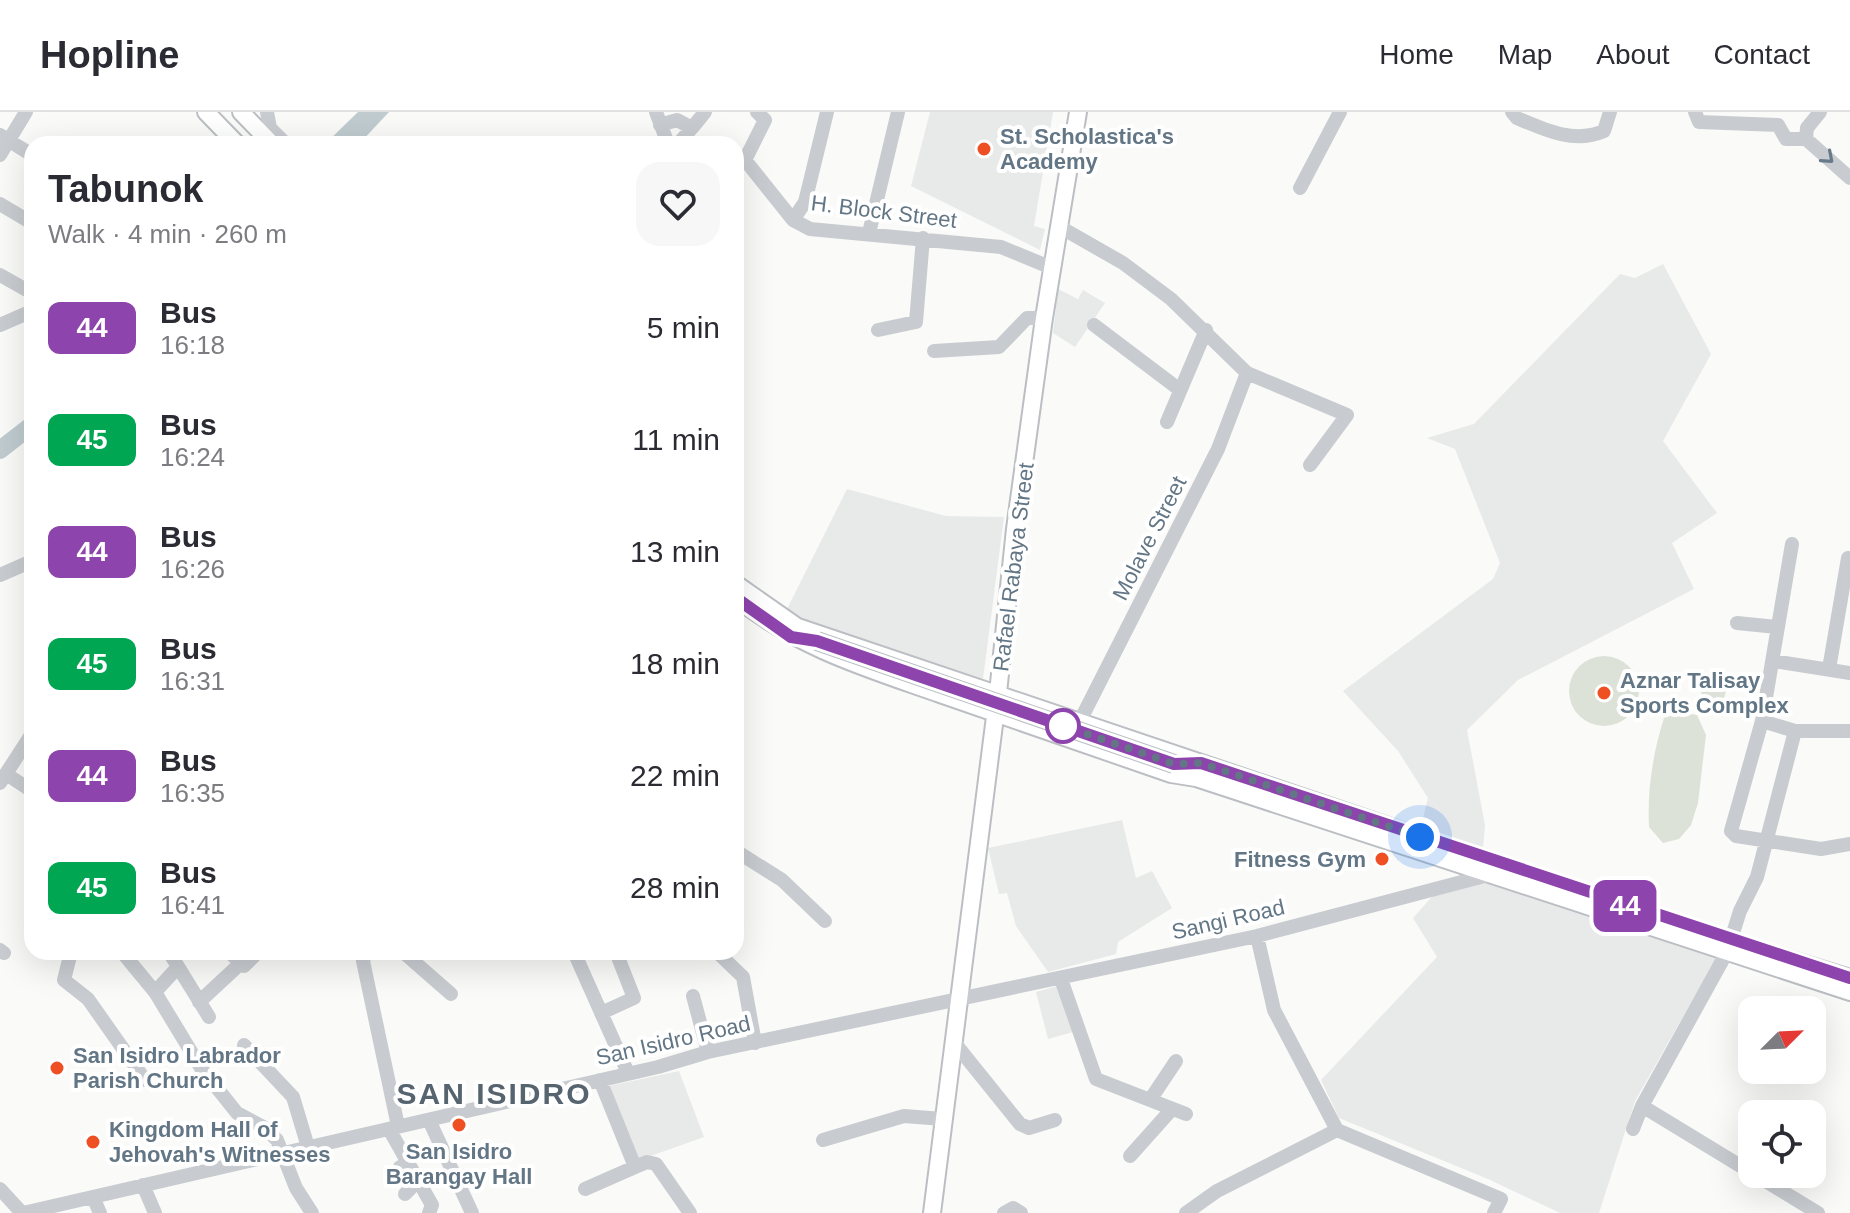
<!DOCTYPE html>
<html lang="en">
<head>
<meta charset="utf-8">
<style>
	body { margin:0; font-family:Arial,sans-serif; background:#f7f7f7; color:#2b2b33; height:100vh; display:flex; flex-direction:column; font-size:30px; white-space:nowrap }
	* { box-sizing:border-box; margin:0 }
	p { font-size:26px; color:#7c7c81 }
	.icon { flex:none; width:44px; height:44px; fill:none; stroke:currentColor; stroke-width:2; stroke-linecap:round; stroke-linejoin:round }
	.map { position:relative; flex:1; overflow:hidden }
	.side { position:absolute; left:24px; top:24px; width:720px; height:824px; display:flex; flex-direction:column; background:#fff; border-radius:24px; box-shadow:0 8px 32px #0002 }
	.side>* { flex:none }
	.badge { padding:0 16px; border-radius:12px; font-size:28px; line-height:52px }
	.needle { width:52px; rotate:66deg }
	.buttons { position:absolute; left:1738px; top:884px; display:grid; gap:16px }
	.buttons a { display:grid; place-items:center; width:88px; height:88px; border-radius:16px; background:#fff; box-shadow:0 8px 32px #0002; font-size:40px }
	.you { position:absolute; width:40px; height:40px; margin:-20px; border:6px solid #fff; border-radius:50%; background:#1a73e8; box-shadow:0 0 0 12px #1a73e833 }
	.map>.badge { position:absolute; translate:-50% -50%; box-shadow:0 0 0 4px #fff }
	.round { display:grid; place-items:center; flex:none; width:84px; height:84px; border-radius:24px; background:#f7f7f7 }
	.overview { display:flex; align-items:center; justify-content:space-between; height:136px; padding:0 24px }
	h1 { font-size:38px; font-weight:600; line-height:60px }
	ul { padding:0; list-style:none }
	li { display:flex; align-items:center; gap:24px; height:112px; padding:0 24px }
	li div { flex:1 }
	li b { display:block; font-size:30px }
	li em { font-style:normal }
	li .badge { min-width:88px; font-weight:700; text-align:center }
	header { display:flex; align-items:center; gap:48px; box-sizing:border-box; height:112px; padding:0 40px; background:#fff; border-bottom:2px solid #e1e1e2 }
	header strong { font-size:38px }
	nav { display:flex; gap:44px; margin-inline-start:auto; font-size:28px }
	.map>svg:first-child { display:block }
	.built { fill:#e8e9e9 }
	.green { fill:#dce2d8 }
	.water { fill:#bfcbcf }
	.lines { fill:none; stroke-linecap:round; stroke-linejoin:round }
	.river { stroke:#bfcbcf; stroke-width:18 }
	.major-casing { stroke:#bbbfc3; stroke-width:20 }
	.minor { stroke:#c8ccd0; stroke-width:14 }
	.major { stroke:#fff; stroke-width:16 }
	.major-bridge-casing { stroke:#bbbfc3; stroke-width:20; stroke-linecap:butt }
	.major-bridge { stroke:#fff; stroke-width:16 }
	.oneway { stroke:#687a89 }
	.line-casing { stroke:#fff; stroke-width:18 }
	.line { stroke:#8e44ad; stroke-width:12 }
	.walk { stroke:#637685; stroke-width:8; stroke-dasharray:0 14.4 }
	.poi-dot { fill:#ee5024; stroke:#fff; stroke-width:3 }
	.stop-dot { fill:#fff; stroke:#8e44ad; stroke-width:4 }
	.labels { text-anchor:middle; stroke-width:8; stroke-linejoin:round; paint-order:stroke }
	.poi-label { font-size:22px; font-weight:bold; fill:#637685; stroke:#fff; text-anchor:start }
	.street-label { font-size:22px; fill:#637685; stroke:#fff }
	.district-label { font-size:30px; font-weight:bold; letter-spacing:2px; fill:#56646f; stroke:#fff }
</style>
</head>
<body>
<header>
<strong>Hopline</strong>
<nav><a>Home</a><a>Map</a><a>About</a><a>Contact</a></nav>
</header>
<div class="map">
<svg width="1850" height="1101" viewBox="0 0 1850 1101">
	<rect width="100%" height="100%" fill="#fafaf8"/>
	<path class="built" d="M930 0H1053L1034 114 1045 117 1040 138 911 74Z
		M1663 152 1711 242 1663 329 1717 401 1672 431 1694 477 1518 568 1467 618 1485 713 1483 736 1421 714 1428 686 1398 639 1343 579 1493 467 1500 451 1455 337 1427 326 1474 312 1620 162 1635 166Z
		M1058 177 1078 187 1083 178 1105 191 1075 235 1053 221Z
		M847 377 946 404 1004 405 983 567 784 503Z
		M1122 708 1136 766 1152 759 1172 796 1118 830 1116 842 1048 860 1016 814 1007 781 999 782 988 736Z
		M1494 767 1720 840 1635 989 1599 1101H1560L1488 1067 1339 1006 1321 968 1437 845 1413 806 1438 778Z
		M1061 873 1073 920 1048 927 1036 880Z
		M679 959 704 1025 634 1050 604 975Z"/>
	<path class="green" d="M1569 579a35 35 0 1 1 70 0a35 35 0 1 1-70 0Z
		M1714 560 1726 578 1723 591 1715 598 1702 586 1700 570 1705 561Z
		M1680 600 1697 603 1706 623 1698 691 1691 713 1679 727 1663 731 1649 715C1647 679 1653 640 1664 606Z"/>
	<path class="water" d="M358 0H389L359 32H325Z"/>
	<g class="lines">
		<path class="river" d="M0 338 32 313"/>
		<g class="major-casing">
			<path id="major" d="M206 0 237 32
				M241 0 272 32
				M736 472 806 521
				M736 486C801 537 863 555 940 582 1017 609 1094 636 1171 662L1196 666 1850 880
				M798 515 1664 807
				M1717 825 1850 866
				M932 1101 998 581 1015 417 1044 206 1078 0"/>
		</g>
		<path class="minor" d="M267 0 270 16 286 32
			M656 0 668 32
			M757 0 765 8 745 48 793 108 810 117 1001 135 1052 156
			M1512 0 1517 6C1545 18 1574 32 1604 19L1610 0
			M1695 0 1699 10 1778 13 1786 27H1806
			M660 13 677 8 692 16 678 32
			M692 16 705 0
			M0 23 32 43
			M1806 27 1850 66
			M1806 27 1807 16 1820 0
			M0 43 26 0
			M1300 76 1340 0
			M0 92 32 111
			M793 108 805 90 827 0
			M1060 115 1123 151 1171 187 1247 261 1347 303 1310 353
			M869 121 898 0
			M0 163 32 181
			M0 213 32 199
			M1094 213 1180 278
			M878 218 916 210 923 126
			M934 239 999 235 1027 206H1044
			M1167 310 1206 218
			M1792 432 1762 609 1731 719 1736 724 1821 737 1850 732
			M0 463 32 449
			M1737 511 1777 515
			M1773 549 1850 561
			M1829 557 1848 446
			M1081 607 1218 337 1247 261
			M1762 609 1795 619H1850
			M6 662 32 679
			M0 671 31 623
			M736 682 737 680
			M736 739 782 768 825 809
			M1257 824 1274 898 1337 1018 1501 1087 1494 1101
			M0 838 4 841
			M71 840 64 868 88 887 145 968
			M122 840 155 880 201 956 237 1001 265 1016 277 1028 296 1076 312 1101
			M169 840 209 905
			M229 840 244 854 258 840
			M366 840 363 849 398 1014
			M403 840 451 882
			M574 840 628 961
			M717 840 743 865 755 931
			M1061 867 1096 967 1186 1002
			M155 880 177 856
			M693 884 708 940
			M199 890 241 851
			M601 901 634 886 616 840
			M953 929 1020 1012 1029 1016 1055 1008
			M244 933 293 985 308 1035
			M600 968 635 1055 647 1050 656 1052 690 1101
			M1150 988 1176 949
			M1642 994 1752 1061
			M429 1008 472 1101
			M389 1017 432 1093 429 1101
			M1633 1017 1642 994 1727 840 1740 799 1757 765 1795 619
			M823 1028 904 1004 943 1007
			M1130 1044 1172 997
			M400 1055 410 1077 405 1082
			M1754 1062 1818 1101
			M143 1073 155 1101
			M0 1077 22 1101
			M585 1077 635 1055
			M93 1085 100 1101
			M23 1101 658 955 708 940 1257 824 1492 762
			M1004 1101 1013 1096 1021 1101
			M1186 1101 1217 1079 1337 1018"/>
		<use href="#major" class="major"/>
		<g class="major-bridge-casing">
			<path id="major-bridge" d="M817 529 1174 652"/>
		</g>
		<use href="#major-bridge" class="major-bridge"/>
	</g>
	<defs><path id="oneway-chevron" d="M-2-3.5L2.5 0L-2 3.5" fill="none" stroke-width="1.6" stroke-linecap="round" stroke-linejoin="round" transform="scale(2)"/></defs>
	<use class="oneway" href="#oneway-chevron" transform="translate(1828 46) rotate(41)"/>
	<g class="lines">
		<g class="line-casing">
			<path id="line" d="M736 486 791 525 817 529 1174 652 1201 651 1850 866"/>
		</g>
		<use href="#line" class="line"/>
		<path class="walk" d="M1063 614 1055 611 1174 652 1201 651 1420 725"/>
	</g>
	<g class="poi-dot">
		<circle cx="984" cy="37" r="8"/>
		<circle cx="1604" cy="581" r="8"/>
		<circle cx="1382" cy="747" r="8"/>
		<circle cx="57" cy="956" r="8"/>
		<circle cx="459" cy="1013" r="8"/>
		<circle cx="93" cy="1030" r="8"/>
	</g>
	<circle class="stop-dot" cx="1063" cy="614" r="16"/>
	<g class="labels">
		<g class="poi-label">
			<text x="1000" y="32">St. Scholastica's<tspan x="1000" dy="25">Academy</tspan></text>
			<text x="1620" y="576">Aznar Talisay<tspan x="1620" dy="25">Sports Complex</tspan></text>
			<text x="1366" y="755" text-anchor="end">Fitness Gym</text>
			<text x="73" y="951">San Isidro Labrador<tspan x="73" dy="25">Parish Church</tspan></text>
			<text x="109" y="1025">Kingdom Hall of<tspan x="109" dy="25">Jehovah's Witnesses</tspan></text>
			<text x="459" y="1047" text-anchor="middle">San Isidro<tspan x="459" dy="25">Barangay Hall</tspan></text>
		</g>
		<g class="street-label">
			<text transform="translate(884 99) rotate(7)" y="8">H. Block Street</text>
			<text transform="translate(1149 426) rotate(-63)" y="8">Molave Street</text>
			<text transform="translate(1013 455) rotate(-83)" y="8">Rafael Rabaya Street</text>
			<text transform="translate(1228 807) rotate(-13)" y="8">Sangi Road</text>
			<text transform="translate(673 928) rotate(-13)" y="8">San Isidro Road</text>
		</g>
		<g class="district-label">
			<text x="494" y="992">SAN ISIDRO</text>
		</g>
	</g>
</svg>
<div class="buttons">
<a><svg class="needle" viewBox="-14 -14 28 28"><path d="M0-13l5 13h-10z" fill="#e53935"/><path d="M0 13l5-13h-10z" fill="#7c7c81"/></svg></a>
<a><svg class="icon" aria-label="locate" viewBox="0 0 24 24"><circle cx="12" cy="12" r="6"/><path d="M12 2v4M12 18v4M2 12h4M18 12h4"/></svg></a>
</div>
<div class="you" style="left:1420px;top:725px"></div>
<b class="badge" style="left:1625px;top:794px;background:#8e44ad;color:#fff">44</b>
<section class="side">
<div class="overview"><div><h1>Tabunok</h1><p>Walk · 4 min · 260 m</p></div><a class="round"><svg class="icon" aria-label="heart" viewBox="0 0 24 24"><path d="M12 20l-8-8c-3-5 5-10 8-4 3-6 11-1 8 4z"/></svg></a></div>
<ul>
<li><span class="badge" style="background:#8e44ad;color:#fff">44</span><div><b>Bus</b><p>16:18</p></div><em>5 min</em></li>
<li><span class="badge" style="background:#00a651;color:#fff">45</span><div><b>Bus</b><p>16:24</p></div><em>11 min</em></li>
<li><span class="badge" style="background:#8e44ad;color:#fff">44</span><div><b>Bus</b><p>16:26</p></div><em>13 min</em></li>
<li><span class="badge" style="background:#00a651;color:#fff">45</span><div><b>Bus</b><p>16:31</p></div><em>18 min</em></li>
<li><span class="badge" style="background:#8e44ad;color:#fff">44</span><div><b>Bus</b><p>16:35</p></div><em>22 min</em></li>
<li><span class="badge" style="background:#00a651;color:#fff">45</span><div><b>Bus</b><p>16:41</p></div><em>28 min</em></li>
</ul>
</section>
</div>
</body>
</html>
